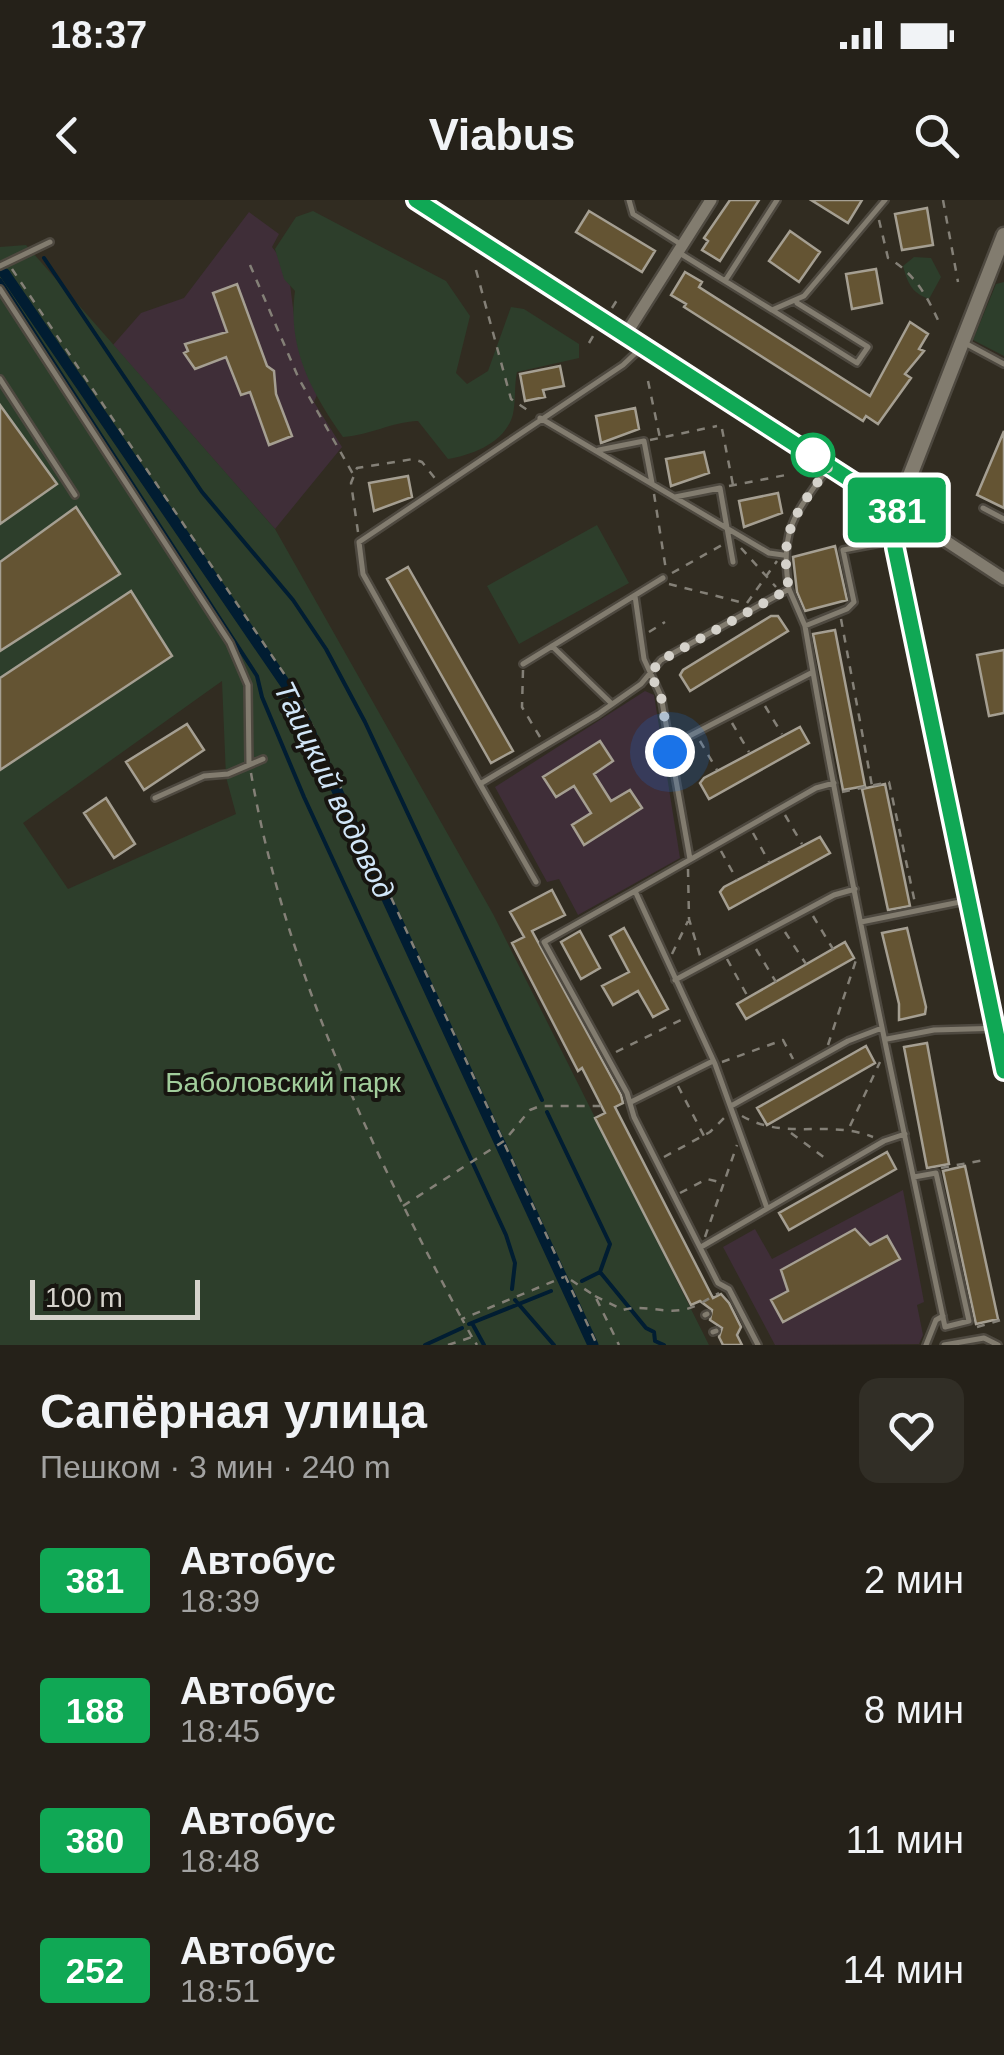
<!DOCTYPE html>
<html lang="ru">
<head>
<meta charset="utf-8">
<style>
	body { margin:0; font-family:Arial,sans-serif; background:#312e26; color:#f1f3f6; height:100vh; display:flex; flex-direction:column; font-size:38px; white-space:nowrap }
	* { box-sizing:border-box; margin:0 }
	p { font-size:32px; color:#a3a3a2 }
	.icon { flex:none; width:55px; height:55px; fill:none; stroke:currentColor; stroke-width:2; stroke-linecap:round; stroke-linejoin:round }
	.map { position:relative; height:1145px; overflow:hidden }
	.sheet { display:flex; flex-direction:column; background:#252119; flex:1 }
	.sheet>* { flex:none }
	.badge { padding:0 20px; border-radius:8px; font-size:35px; line-height:65px }
	.scale { position:absolute; left:30px; bottom:25px; width:170px; box-sizing:border-box; padding-left:10px; border:5px solid #d5d2cb; border-top:0; font-size:28px; line-height:35px; white-space:nowrap; color:#d5d2cb; -webkit-text-stroke:8px #171510; paint-order:stroke }
	.you { position:absolute; width:50px; height:50px; margin:-25px; border:8px solid #fff; border-radius:50%; background:#1a73e8; box-shadow:0 0 0 15px #1a73e833 }
	.map>.badge { position:absolute; translate:-50% -50%; box-shadow:0 0 0 5px #fff }
	.round { display:grid; place-items:center; flex:none; width:105px; height:105px; border-radius:20px; background:#312e26 }
	.summary { display:flex; align-items:center; justify-content:space-between; height:170px; padding:0 40px }
	h1 { font-size:48px; font-weight:700; line-height:75px }
	ul { padding:0; list-style:none }
	li { display:flex; align-items:center; gap:30px; height:130px; padding:0 40px }
	li div { flex:1 }
	li b { display:block; font-size:38px }
	li em { font-style:normal }
	li .badge { min-width:110px; font-weight:700; text-align:center }
	.status { display:flex; justify-content:space-between; align-items:center; height:70px; padding:0 50px; background:#252119; direction:ltr }
	.status svg { height:28px; fill:currentColor }
	header { display:flex; justify-content:space-between; align-items:center; height:130px; padding:0 40px; background:#252119; font-size:45px; font-weight:700 }
	.map>svg:first-child { display:block }
	.education { fill:#3f2e38 }
	.green { fill:#2d3e2b; fill-rule:evenodd }
	.lines { fill:none; stroke-linecap:round; stroke-linejoin:round }
	.stream { stroke:#011d32; stroke-width:4 }
	.canal { stroke:#011d32; stroke-width:11 }
	.building { fill:#645433; stroke:#a59f92; stroke-width:2.5 }
	.service-casing { stroke:#4e4940; stroke-width:10 }
	.minor-casing { stroke:#4e4940; stroke-width:16 }
	.tertiary-casing { stroke:#4e4940; stroke-width:19 }
	.secondary-casing { stroke:#4e4940; stroke-width:20 }
	.path { stroke:#848077; stroke-width:2.5; stroke-dasharray:8 8; stroke-linecap:butt }
	.service { stroke:#827c6f; stroke-width:5 }
	.minor { stroke:#827c6f; stroke-width:11 }
	.tertiary { stroke:#827c6f; stroke-width:14 }
	.secondary { stroke:#827c6f; stroke-width:15 }
	.line-casing { stroke:#fff; stroke-width:22 }
	.line { stroke:#10a855; stroke-width:15 }
	.walk { stroke:#d5d2cb; stroke-width:10; stroke-dasharray:0 18 }
	.stop-dot { fill:#fff; stroke:#10a855; stroke-width:5 }
	.labels { text-anchor:middle; stroke-width:8; stroke-linejoin:round; paint-order:stroke }
	.park-label { font-size:28px; fill:#a2ce9c; stroke:#171510 }
	.water-label { font-size:30px; font-style:italic; fill:#d1e6f8; stroke:#171510 }
</style>
</head>
<body>
<div class="status"><b>18:37</b><svg viewBox="0 0 49 12"><path d="M0 12V9h3v3zM5 12V6h3v6zM10 12V3h3v9zM15 12V0h3v12zM26 1h20v11H26zM47 4h2v5h-2z"/></svg></div>
<header><svg class="icon" aria-label="back" viewBox="0 0 24 24"><path d="M15 5l-7 7 7 7"/></svg>Viabus<svg class="icon" aria-label="search" viewBox="0 0 24 24"><circle cx="10" cy="10" r="6"/><path d="M15 15l6 6"/></svg></header>
<div class="map">
<svg width="1004" height="1145" viewBox="0 0 1004 1145">
	<rect width="100%" height="100%" fill="#312c21"/>
	<path class="education" d="M249 12 279 34 272 47 288 68 296 132 333 156 314 202 342 247 275 329 113 145 141 113 184 98Z
		M645 491 654 495 680 658 578 715 559 679 547 682 495 587Z
		M903 990 924 1102 917 1105 923 1135 919 1144 775 1145 723 1047 755 1029 772 1059Z"/>
	<path class="green" d="M313 11 446 81 470 116 456 173 467 184 488 171 511 107 524 109 579 144V158L517 172C514 186 516 200 513 214 506 242 473 255 448 259L418 221C390 222 372 235 343 237 311 192 287 147 295 91L284 79 275 49 296 17Z
		M26 45 275 329 493 714 709 1145H0V47ZM222 481 226 577 236 614 68 689 23 623Z
		M914 57 931 58 941 77 929 99C912 93 908 84 903 66Z
		M1004 82V156L973 140 996 84Z
		M597 325 629 383 519 444 487 386Z"/>
	<g class="lines">
		<path class="stream" d="M44 58 202 292 293 400 326 449 365 522 542 900
			M0 80 257 476 262 497 304 597 506 1035 515 1063 512 1089
			M547 912 610 1044 600 1072 582 1081
			M600 1072 646 1128 654 1132 655 1141 664 1145
			M515 1100 554 1145
			M472 1123 484 1145
			M469 1124 551 1091
			M425 1145 462 1128"/>
		<path class="canal" d="M5 74 293 495 593 1145"/>
	</g>
	<path class="building" d="M730 0H759L720 61 702 50 708 41 704 38Z
		M811 0H862L848 23Z
		M927 8 933 45 902 50 895 14Z
		M589 11 655 51 642 72 576 32Z
		M790 31 820 52 799 82 769 61Z
		M876 69 882 103 852 109 846 74Z
		M685 72 702 82 699 87 870 196 910 122 928 134 919 149 924 151 905 174 911 178 878 224 866 216 863 221 684 107 686 104 671 95Z
		M237 84 267 166 274 171 276 194 292 236 269 245 250 192 241 195 226 157 195 169 184 153 188 151 185 144 227 132 213 93Z
		M560 166 564 186 543 190 545 197 525 201 520 174Z
		M0 205 57 284 0 324Z
		M635 208 639 229 601 243 596 216Z
		M1004 231V308L977 295Z
		M704 252 709 273 671 286 666 259Z
		M408 276 412 297 374 311 369 283Z
		M778 293 782 313 744 327 739 301Z
		M76 307 120 374 0 451V362Z
		M835 346 847 400 805 411 797 392 793 357Z
		M408 367 513 551 491 563 387 379Z
		M131 391 172 456 0 570V478Z
		M771 416H778L788 431 690 491 680 475 683 470Z
		M835 430 865 586 843 590 813 434Z
		M1004 450V513L989 516 977 455Z
		M187 524 204 550 144 590 126 562Z
		M800 527 809 543 709 599 700 583 704 578Z
		M600 541 613 561 594 574 611 601 630 590 642 608 584 645 572 625 591 613 574 586 556 597 543 577Z
		M885 584 910 706 888 710 862 589Z
		M106 598 135 644 114 658 84 613Z
		M820 637 830 653 729 709 720 692 724 687Z
		M552 690 565 715 532 731 621 895 623 903 615 907 713 1098 721 1094 729 1103 741 1127 737 1135 742 1145H723L719 1137 722 1128 710 1120 712 1110 700 1101 691 1105 595 918 605 913 582 868 578 871 512 743 524 737 510 712Z
		M624 728 668 809 653 817 638 791 613 805 602 786 629 772 610 736Z
		M907 728 926 807 925 814 899 820V804L882 733Z
		M580 731 600 768 581 779 561 742Z
		M845 742 854 758 746 819 737 804Z
		M927 843 949 964 927 968 904 847Z
		M866 846 875 863 767 925 757 908Z
		M887 952 896 969 789 1030 779 1013Z
		M965 966 998 1119 976 1124 943 971Z
		M855 1029 870 1045 887 1036 900 1059 783 1122 771 1100 788 1091 781 1070Z"/>
	<g class="lines">
		<g class="service-casing">
			<path id="service" d="M629 0 633 14 682 45
				M678 52 725 81 777 0
				M0 66 50 42
				M725 81 772 110 804 96 885 0
				M0 89 230 443 248 485 249 565
				M772 110 857 163 868 147 797 103
				M963 142 1004 164
				M642 147 623 165 359 342 363 374 480 584 598 514 641 484 661 460 789 389C779 330 795 314 828 268
				M0 179 75 295
				M540 218 769 353 783 355
				M599 250 644 241 652 283
				M675 297 720 288 733 362
				M983 308 1004 319
				M789 389 805 426C845 661 896 894 945 1127L969 1121 936 973 914 977
				M635 396 644 459 661 496 690 659
				M805 426 847 409 854 402 843 350 891 341
				M552 446 612 504
				M523 464 663 378
				M670 546 813 472
				M480 584 536 682
				M155 598 204 576 228 574 263 559
				M635 691 544 742 627 893 634 917 718 1083 729 1089 758 1145
				M861 722 965 701
				M675 780 834 695 855 689
				M887 839 934 830 1004 828
				M631 902 713 861
				M731 906 848 841 882 828
				M767 1008 715 864 635 691 816 588 834 583
				M701 1047 884 941 905 934
				M705 1115 707 1114
				M713 1132 716 1131
				M926 1145 936 1120 943 1116
				M944 1145 984 1138 998 1145"/>
		</g>
		<g class="minor-casing">
			<path id="minor" d="M626 134 711 0
				M897 309 1004 379"/>
		</g>
		<g class="tertiary-casing">
			<path id="tertiary" d="M897 309 1004 35"/>
		</g>
		<g class="secondary-casing">
			<path id="secondary" d="M416 0 897 309 895 347 1004 871"/>
		</g>
		<path class="path" d="M943 0 958 82
			M879 20 888 58C915 73 929 99 941 127
			M250 65 299 179 353 274
			M12 69 297 493 597 1145
			M476 70 511 199 532 213
			M612 108 617 100
			M589 143 596 131
			M648 181 660 238
			M722 229 733 285
			M650 240 717 226
			M729 286 791 274
			M654 294 666 370
			M358 332 351 283 357 268 413 259 422 262 437 281
			M741 348 776 387
			M672 373 722 345
			M669 384 744 403
			M747 403 777 361
			M841 419 872 586
			M649 432 665 422
			M523 470 522 507 540 537
			M765 506 782 534
			M732 523 749 552
			M700 541 717 570
			M251 573C284 765 370 948 462 1119
			M842 592 889 582 915 703
			M785 615 802 644
			M753 633 769 662
			M721 651 737 680
			M688 669 689 719 701 759
			M813 716 833 749
			M785 732 806 764
			M756 749 776 782
			M672 754 688 721
			M727 759 748 797
			M828 845 858 754
			M616 852 685 818
			M722 862 783 840 793 859
			M678 886 704 936
			M742 916C785 941 828 919 873 937
			M850 926 880 862
			M791 933 829 961
			M664 957 710 932 724 918
			M941 968 984 960
			M680 993 707 979 723 983
			M403 1006 504 941 530 910 540 906H602
			M705 1037 737 945
			M571 1080 595 1096 619 1145
			M595 1096 623 1110C642 1104 661 1113 681 1110 694 1109 707 1099 719 1093
			M977 1127 1004 1119
			M472 1137 462 1119 564 1077
			M448 1145 472 1137 477 1145"/>
		<use href="#service" class="service"/>
		<use href="#minor" class="minor"/>
		<use href="#tertiary" class="tertiary"/>
		<use href="#secondary" class="secondary"/>
	</g>
	<g class="lines">
		<g class="line-casing">
			<path id="line" d="M416 0 897 310 895 348 1004 871"/>
		</g>
		<use href="#line" class="line"/>
		<path class="walk" d="M670 552 661 496 650 473 662 460 789 389C778 329 797 313 829 266L813 255"/>
	</g>
	<circle class="stop-dot" cx="813" cy="255" r="20"/>
	<g class="labels">
		<g class="park-label">
			<text x="283" y="892">Баболовский парк</text>
		</g>
		<g class="water-label">
			<text transform="translate(334 590) rotate(64)" y="10">Таицкий водовод</text>
		</g>
	</g>
</svg>
<div class="scale">100 m</div>
<div class="you" style="left:670px;top:552px"></div>
<b class="badge" style="left:897px;top:310px;background:#10a855;color:#fff">381</b>
</div>
<section class="sheet">
<div class="summary"><div><h1>Сапёрная улица</h1><p>Пешком · 3 мин · 240 m</p></div><a class="round"><svg class="icon" aria-label="heart" viewBox="0 0 24 24"><path d="M12 20l-8-8c-3-5 5-10 8-4 3-6 11-1 8 4z"/></svg></a></div>
<ul>
<li><span class="badge" style="background:#10a855;color:#fff">381</span><div><b>Автобус</b><p>18:39</p></div><em>2 мин</em></li>
<li><span class="badge" style="background:#10a855;color:#fff">188</span><div><b>Автобус</b><p>18:45</p></div><em>8 мин</em></li>
<li><span class="badge" style="background:#10a855;color:#fff">380</span><div><b>Автобус</b><p>18:48</p></div><em>11 мин</em></li>
<li><span class="badge" style="background:#10a855;color:#fff">252</span><div><b>Автобус</b><p>18:51</p></div><em>14 мин</em></li>
</ul>
</section>
</body>
</html>
